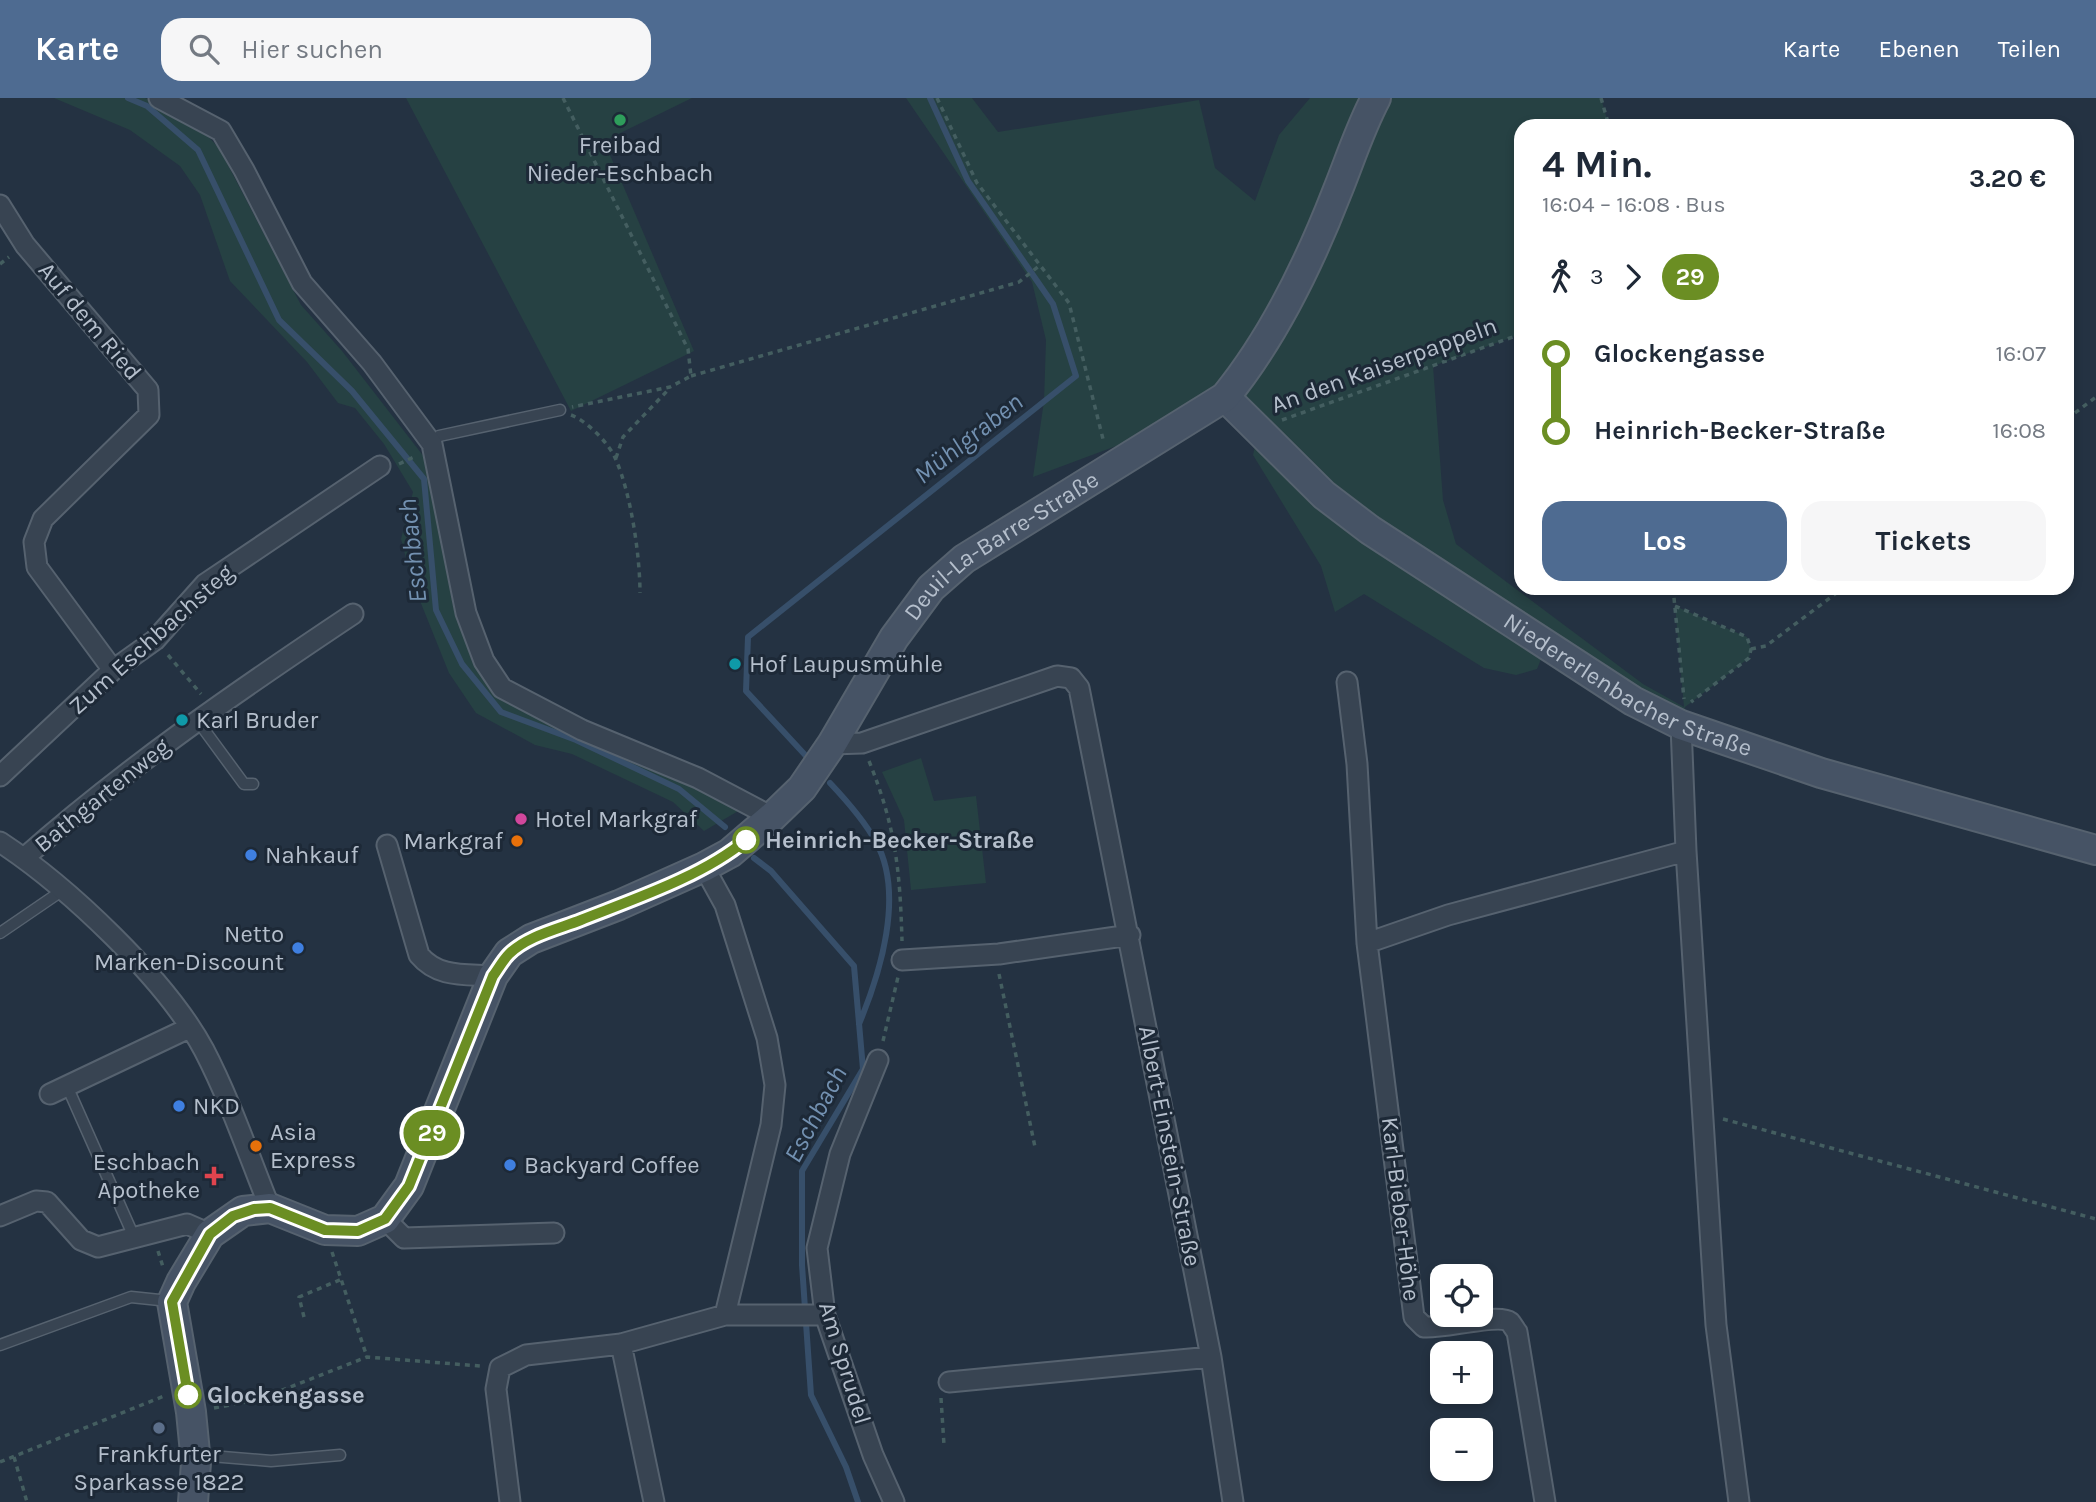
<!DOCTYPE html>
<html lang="de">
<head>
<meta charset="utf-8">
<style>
	body { margin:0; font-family:Karla,sans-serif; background:#f6f6f7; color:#1f2937; height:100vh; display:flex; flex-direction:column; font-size:26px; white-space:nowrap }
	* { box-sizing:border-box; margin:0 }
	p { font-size:23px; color:#747a83 }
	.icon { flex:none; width:38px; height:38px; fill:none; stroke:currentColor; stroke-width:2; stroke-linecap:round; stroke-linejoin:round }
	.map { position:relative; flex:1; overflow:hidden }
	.drawer { position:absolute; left:1514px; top:21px; width:560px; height:476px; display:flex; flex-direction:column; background:#fff; border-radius:21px; box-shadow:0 4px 10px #0003 }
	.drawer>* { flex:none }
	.badge { padding:0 14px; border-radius:23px; font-size:24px; line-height:46px }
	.fabs { position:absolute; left:1430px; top:1166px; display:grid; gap:14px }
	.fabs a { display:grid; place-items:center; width:63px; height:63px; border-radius:14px; background:#fff; box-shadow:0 4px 10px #0003; font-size:35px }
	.map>.badge { position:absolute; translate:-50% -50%; box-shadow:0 0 0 4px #fff }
	.legs { display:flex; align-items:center; gap:10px; height:77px; padding:0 28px; font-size:23px }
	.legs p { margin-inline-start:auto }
	.summary { display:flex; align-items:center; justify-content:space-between; height:119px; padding:0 28px }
	h1 { font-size:38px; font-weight:700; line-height:52px }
	.action { display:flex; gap:14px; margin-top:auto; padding:14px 28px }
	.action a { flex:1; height:80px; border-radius:21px; background:#4e6b91; color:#fff; font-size:28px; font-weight:700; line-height:80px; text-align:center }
	.action a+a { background:#f6f6f7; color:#1f2937 }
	ul { padding:0 28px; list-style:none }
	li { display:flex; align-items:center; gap:24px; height:77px; font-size:26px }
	li i { display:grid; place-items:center; width:10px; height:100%; margin:0 9px; background:currentColor }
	li i::after { content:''; width:18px; height:18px; margin:-9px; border:5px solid; border-radius:50%; background:#fff }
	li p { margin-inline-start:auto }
	li:first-child i { background:linear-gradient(#0000 50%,currentColor 0) }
	li:last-child i { background:linear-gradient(currentColor 50%,#0000 0) }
	header { display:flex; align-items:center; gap:42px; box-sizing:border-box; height:98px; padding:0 35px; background:#4e6b91; color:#fff }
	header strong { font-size:33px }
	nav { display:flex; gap:38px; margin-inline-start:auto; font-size:24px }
	.search { width:490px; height:63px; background:#f6f6f7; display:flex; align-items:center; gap:18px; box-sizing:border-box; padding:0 24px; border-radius:21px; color:#747a83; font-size:26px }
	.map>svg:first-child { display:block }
	.green { fill:#264143 }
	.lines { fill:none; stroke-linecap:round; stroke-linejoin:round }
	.stream { stroke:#374f6a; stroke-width:6 }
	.lane-casing { stroke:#56626f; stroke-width:13 }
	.street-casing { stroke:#56626f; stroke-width:23 }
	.secondary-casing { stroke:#56626f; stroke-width:32 }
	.path { stroke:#445e60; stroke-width:3.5; stroke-dasharray:5 5; stroke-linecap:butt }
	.lane { stroke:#384452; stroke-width:10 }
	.street { stroke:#384452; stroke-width:19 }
	.secondary { stroke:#465365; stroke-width:28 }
	.line-1-casing { stroke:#fff; stroke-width:16 }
	.line-1 { stroke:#6b8e23; stroke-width:10 }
	.leisure-dot { fill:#2e9e5b; stroke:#1d2937; stroke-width:2.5 }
	.culture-dot { fill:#0f9aa8; stroke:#1d2937; stroke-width:2.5 }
	.hotel-dot { fill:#d1479c; stroke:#1d2937; stroke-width:2.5 }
	.stop-1-dot { fill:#fff; stroke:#6b8e23; stroke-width:3.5 }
	.food-dot { fill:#e8710a; stroke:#1d2937; stroke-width:2.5 }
	.shop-dot { fill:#3f7fe0; stroke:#1d2937; stroke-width:2.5 }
	.health-dot { fill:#e0444e; stroke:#1d2937; stroke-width:2.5 }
	.service-dot { fill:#5c6f8a; stroke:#1d2937; stroke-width:2.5 }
	.labels { text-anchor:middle; stroke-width:6; stroke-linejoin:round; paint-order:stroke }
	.poi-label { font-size:24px; fill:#b5bfcc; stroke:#1d2937; text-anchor:start }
	.street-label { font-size:24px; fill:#b5bfcc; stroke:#1d2937 }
	.stop-label { font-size:24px; font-weight:bold; fill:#b5bfcc; stroke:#1d2937; text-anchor:start }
	.water-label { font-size:26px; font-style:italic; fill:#7391b1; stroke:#1d2937 }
</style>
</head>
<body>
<header>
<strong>Karte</strong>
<div class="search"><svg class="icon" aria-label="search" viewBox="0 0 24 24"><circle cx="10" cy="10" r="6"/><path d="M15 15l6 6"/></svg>Hier suchen</div>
<nav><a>Karte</a><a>Ebenen</a><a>Teilen</a></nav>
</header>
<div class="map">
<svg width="2096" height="1404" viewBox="0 0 2096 1404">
	<rect width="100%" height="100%" fill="#243242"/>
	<path class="green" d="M54 0H145L193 23 219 50 301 207 342 253 428 364 453 507 472 563 501 601 630 656 740 712 704 733 673 704 572 656 535 647 476 615 449 575 412 483 401 441 413 394 384 346 355 310 338 305 307 264 230 183 200 97 180 68 130 32Z
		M406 0H692L604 43 694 253 571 313Z
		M906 0H972L998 34 1199 2 1215 70 1255 103 1279 37 1310 0H1601L1609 28H1521V236L1433 268 1443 402 1456 446 1643 586 1684 609 1675 508 1747 539 1751 551 1749 560 1685 609 1681 627 1546 549 1537 571 1516 577 1484 570 1364 496 1335 514 1321 468 1253 357 1259 330 1225 299 1202 316 1033 379 1044 303 1046 242 1032 184Z
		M921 660 934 703 976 698 986 785 911 792 904 722 882 674Z"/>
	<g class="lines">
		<path class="stream" d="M128 0 147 8 198 52 279 222 352 293 424 381 436 512 462 566 501 614 576 642 679 691 725 729
			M807 659 746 593 748 539 1076 278 1053 206 968 83 930 0
			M830 685C847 703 864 722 876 744 905 796 880 876 859 926
			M754 760 771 773 854 868 863 971 802 1073V1167L811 1297 846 1369 858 1404"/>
		<g class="lane-casing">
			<path id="lane" d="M432 346 439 338 560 312
				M197 622 244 686H253
				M0 835 63 792
				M67 988 134 1139
				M0 1247 131 1199 169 1203
				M199 1357 271 1363 340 1357"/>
		</g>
		<g class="street-casing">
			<path id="street" d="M159 0 221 33 244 72 302 185 372 265 432 346 466 515 484 563 502 590 582 632 698 680 772 719
				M0 107 25 147 148 292 149 317 43 421 34 444 37 469 113 572
				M1347 584 1357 666 1367 845 1414 1219 1424 1229C1443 1231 1498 1215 1510 1224 1511 1225 1516 1233 1517 1234L1545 1404
				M832 646 862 645 1057 578 1071 580 1079 590 1211 1259 1233 1404
				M0 678 113 572 155 542 205 486 380 368
				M0 744C67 788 166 881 204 952 230 1002 249 1058 270 1110
				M387 747 419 857C438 880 465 876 493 878
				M1686 753 1716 1227 1739 1404
				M24 760C127 669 239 592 353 516
				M704 769 725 807 767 940 775 987 771 1027 725 1217
				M1367 845 1448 817 1686 753 1681 627
				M902 862 999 856 1130 837
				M878 962 840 1056 817 1150 825 1217 873 1357 894 1404
				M50 996 189 930
				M0 1118 36 1103 47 1104 81 1142 98 1149 187 1126 210 1136
				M385 1121 404 1140 554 1135
				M621 1246 654 1404
				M949 1284 1211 1259
				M510 1404 496 1291 500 1270 526 1257 621 1246 725 1217H825"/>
		</g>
		<g class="secondary-casing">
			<g id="secondary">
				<path id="s1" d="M1225 299 1324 397 1370 432 1633 603 1681 627 1821 675 2096 752"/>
				<path id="s2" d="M193 1404 196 1365 191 1314 172 1204 181 1184 210 1136 243 1113 270 1110 325 1132 358 1133 385 1121 409 1088 493 878 509 855 531 841 619 807 704 769 730 755 772 719 802 690 832 646 894 540 931 490 964 461 1225 299C1274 239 1309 166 1337 94 1350 62 1360 30 1376 0"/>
			</g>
		</g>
		<path class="path" d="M563 0 688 251 691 278 670 289 572 309
			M937 0 977 85 1069 205 1104 345
			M1601 0 1609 28
			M0 166 9 159
			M691 278 1019 184 1039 168
			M571 317C587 323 610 346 616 362 631 396 640 458 640 495
			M2067 321 2096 299
			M1282 322 1521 236
			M616 360 623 339 669 291
			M399 366 414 359
			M1673 490 1684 601
			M1675 508 1747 539 1751 551 1749 560 1691 604
			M1751 551 1766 548 1843 490
			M168 557 201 596
			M869 663C896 730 900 773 902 843
			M999 876 1035 1049
			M883 943 898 879
			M1723 1021 2096 1121
			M158 1153 163 1169
			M332 1154 367 1259
			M304 1219 299 1199 342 1181
			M941 1300 944 1347
			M214 1310 257 1302 367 1259 480 1268
			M14 1359 27 1404
			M0 1364 164 1298"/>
		<use href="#lane" class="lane"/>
		<use href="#street" class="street"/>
		<use href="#secondary" class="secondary"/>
	</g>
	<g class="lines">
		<g class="line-1-casing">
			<path id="line-1" d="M188 1297 172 1204 210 1136 233 1118 254 1111 270 1110 325 1132 358 1133 385 1121 409 1088 493 878C498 871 503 862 509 856 527 838 558 831 581 822 634 801 703 778 746 742"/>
		</g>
		<use href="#line-1" class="line-1"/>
	</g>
	<circle class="leisure-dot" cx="620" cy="22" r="7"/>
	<g class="culture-dot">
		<circle cx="735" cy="566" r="7"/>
		<circle cx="182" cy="622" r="7"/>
	</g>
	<circle class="hotel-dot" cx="521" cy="721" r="7"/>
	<g class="stop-1-dot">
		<circle cx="746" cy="742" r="12"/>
		<circle cx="188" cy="1297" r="12"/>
	</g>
	<g class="food-dot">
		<circle cx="517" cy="743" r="7"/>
		<circle cx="256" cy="1048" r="7"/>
	</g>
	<g class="shop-dot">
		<circle cx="251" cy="757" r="7"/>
		<circle cx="298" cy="850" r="7"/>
		<circle cx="179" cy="1008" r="7"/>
		<circle cx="510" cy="1067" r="7"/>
	</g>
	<path class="health-dot" d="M210.5 1067.5h7v7h7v7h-7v7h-7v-7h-7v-7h7z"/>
	<circle class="service-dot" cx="159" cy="1330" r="7"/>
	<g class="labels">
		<g class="poi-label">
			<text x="620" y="55" text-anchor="middle">Freibad<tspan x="620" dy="28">Nieder-Eschbach</tspan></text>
			<text x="749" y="574">Hof Laupusmühle</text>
			<text x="196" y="630">Karl Bruder</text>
			<text x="535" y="729">Hotel Markgraf</text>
			<text x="503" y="751" text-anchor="end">Markgraf</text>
			<text x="265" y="765">Nahkauf</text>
			<text x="284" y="844" text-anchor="end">Netto<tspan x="284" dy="28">Marken-Discount</tspan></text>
			<text x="193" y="1016">NKD</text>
			<text x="270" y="1042">Asia<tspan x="270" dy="28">Express</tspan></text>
			<text x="200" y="1072" text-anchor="end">Eschbach<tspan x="200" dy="28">Apotheke</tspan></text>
			<text x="524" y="1075">Backyard Coffee</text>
			<text x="159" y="1364" text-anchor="middle">Frankfurter<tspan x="159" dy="28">Sparkasse 1822</tspan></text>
		</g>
		<g class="street-label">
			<text transform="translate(90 223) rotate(50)" y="8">Auf dem Ried</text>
			<text transform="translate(1384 267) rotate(-20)" y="8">An den Kaiserpappeln</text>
			<text dy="8" stroke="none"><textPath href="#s2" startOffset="1424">Deuil-La-Barre-Straße</textPath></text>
			<text transform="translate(151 541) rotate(-42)" y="8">Zum Eschbachsteg</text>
			<text dy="8" stroke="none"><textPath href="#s1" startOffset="499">Niedererlenbacher Straße</textPath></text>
			<text transform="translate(102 697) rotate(-39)" y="8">Bathgartenweg</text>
			<text transform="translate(1170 1048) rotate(79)" y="8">Albert-Einstein-Straße</text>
			<text transform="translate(1401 1111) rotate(83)" y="8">Karl-Bieber-Höhe</text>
			<text transform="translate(845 1265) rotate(73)" y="8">Am Sprudel</text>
		</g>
		<g class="stop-label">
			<text x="765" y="750">Heinrich-Becker-Straße</text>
			<text x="207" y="1305">Glockengasse</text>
		</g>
		<g class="water-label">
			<text transform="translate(968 340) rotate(-38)" y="9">Mühlgraben</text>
			<text transform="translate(412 453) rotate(-96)" y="9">Eschbach</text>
			<text transform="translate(815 1016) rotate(-62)" y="9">Eschbach</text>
		</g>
	</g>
</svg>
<div class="fabs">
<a><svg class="icon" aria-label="locate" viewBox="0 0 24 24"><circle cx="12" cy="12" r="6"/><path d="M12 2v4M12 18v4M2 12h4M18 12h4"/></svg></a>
<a>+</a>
<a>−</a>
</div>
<b class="badge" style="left:432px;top:1035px;background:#6b8e23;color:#fff">29</b>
<section class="drawer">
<div class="summary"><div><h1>4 Min.</h1><p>16:04 – 16:08 · Bus</p></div><b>3.20 €</b></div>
<div class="legs"><svg class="icon" aria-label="walk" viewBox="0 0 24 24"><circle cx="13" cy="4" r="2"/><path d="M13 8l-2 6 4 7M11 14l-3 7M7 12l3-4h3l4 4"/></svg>3<svg class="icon" aria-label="forward" viewBox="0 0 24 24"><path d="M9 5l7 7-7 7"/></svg><b class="badge" style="background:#6b8e23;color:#fff">29</b></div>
<ul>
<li><i style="color:#6b8e23"></i><b>Glockengasse</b><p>16:07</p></li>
<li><i style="color:#6b8e23"></i><b>Heinrich-Becker-Straße</b><p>16:08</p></li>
</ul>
<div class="action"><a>Los</a><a>Tickets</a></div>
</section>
</div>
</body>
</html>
